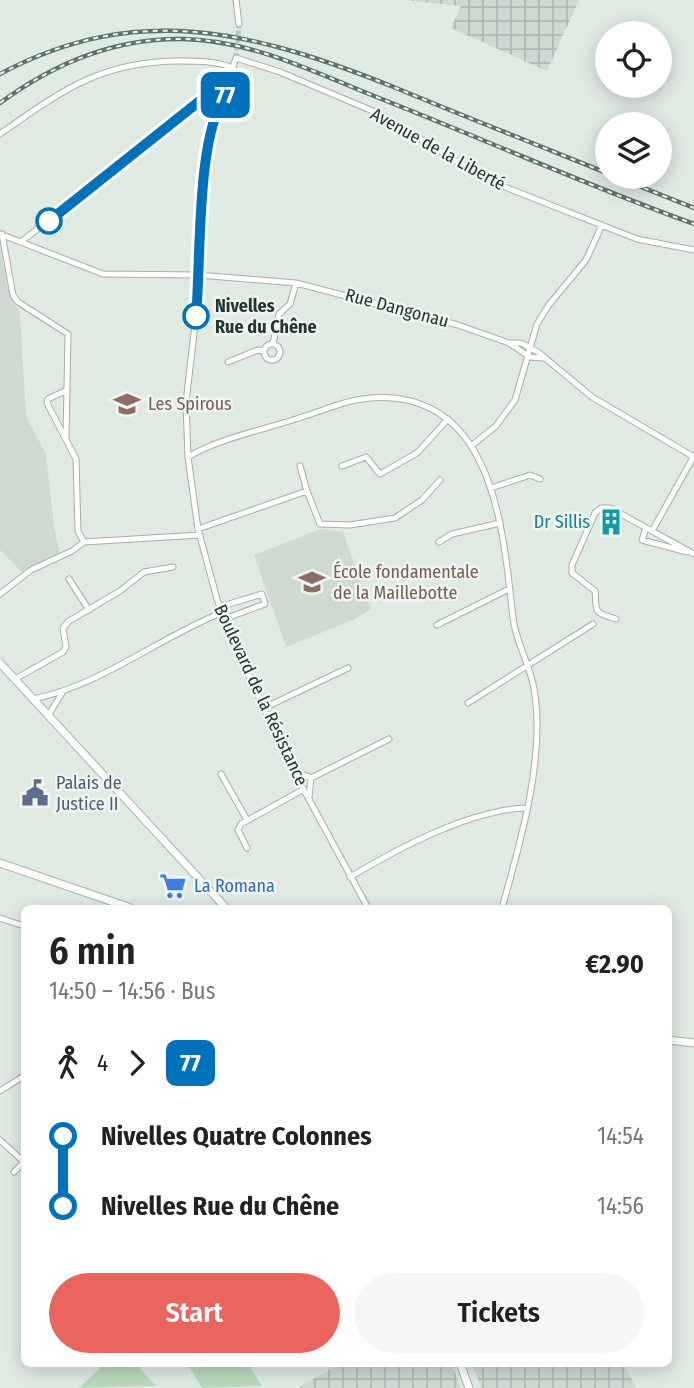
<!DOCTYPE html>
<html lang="en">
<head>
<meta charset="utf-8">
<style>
	body { margin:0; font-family:"Fira Sans Condensed",sans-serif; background:#f6f6f6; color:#222; height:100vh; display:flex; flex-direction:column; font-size:26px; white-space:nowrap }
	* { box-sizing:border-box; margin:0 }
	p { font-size:23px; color:#767676 }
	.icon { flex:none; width:38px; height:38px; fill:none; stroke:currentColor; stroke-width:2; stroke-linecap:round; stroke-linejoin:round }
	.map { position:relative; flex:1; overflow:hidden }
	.drawer { position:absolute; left:21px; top:905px; width:651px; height:462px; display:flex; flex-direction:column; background:#fff; border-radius:10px; box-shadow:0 4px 18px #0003 }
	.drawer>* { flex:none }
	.badge { padding:0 14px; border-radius:10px; font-size:24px; line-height:46px }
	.buttons { position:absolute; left:595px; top:21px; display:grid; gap:14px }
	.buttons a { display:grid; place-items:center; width:77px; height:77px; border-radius:50%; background:#fff; box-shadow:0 4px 18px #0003; font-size:35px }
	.map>.badge { position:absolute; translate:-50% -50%; box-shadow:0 0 0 4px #fff }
	.legs { display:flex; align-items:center; gap:10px; height:77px; padding:0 28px; font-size:23px }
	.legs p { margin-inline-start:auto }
	.summary { display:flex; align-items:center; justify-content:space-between; height:119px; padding:0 28px }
	h1 { font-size:38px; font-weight:600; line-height:52px }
	.button { display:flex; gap:14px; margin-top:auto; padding:14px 28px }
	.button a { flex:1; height:80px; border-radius:42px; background:#ea655d; color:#fff; font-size:28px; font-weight:600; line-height:80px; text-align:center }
	.button a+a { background:#f6f6f6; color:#222 }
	ul { padding:0 28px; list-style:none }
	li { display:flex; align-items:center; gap:24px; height:70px; font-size:26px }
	li i { display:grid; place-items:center; width:10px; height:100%; margin:0 9px; background:currentColor }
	li i::after { content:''; width:18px; height:18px; margin:-9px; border:5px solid; border-radius:50%; background:#fff }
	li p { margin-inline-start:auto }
	li:first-child i { background:linear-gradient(#0000 50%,currentColor 0) }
	li:last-child i { background:linear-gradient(currentColor 50%,#0000 0) }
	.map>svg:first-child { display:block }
	.built { fill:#ced9d2 }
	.industrial { fill:url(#industrial-grid) }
	.pitch { fill:#b9dabc }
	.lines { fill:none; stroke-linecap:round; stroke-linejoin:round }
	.street-tunnel { stroke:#b9c6bf; stroke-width:5; stroke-dasharray:5 2.5; stroke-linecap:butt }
	.street-casing { stroke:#a2b1a9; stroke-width:7 }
	.secondary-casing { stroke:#a1b8ac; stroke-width:9 }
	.street { stroke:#fff; stroke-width:5 }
	.secondary { stroke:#fff; stroke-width:7 }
	.rail-casing { stroke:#5b7469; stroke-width:4.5 }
	.rail { stroke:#eff6f2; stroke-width:2; stroke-dasharray:5; stroke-linecap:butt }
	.line-1-casing { stroke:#fff; stroke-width:16 }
	.line-1 { stroke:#0072bc; stroke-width:10 }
	.stop-1-dot { fill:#fff; stroke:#0072bc; stroke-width:3.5 }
	.labels { text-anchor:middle; stroke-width:5; stroke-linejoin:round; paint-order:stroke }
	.street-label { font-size:18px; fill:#21382e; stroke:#eff6f2 }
	.stop-label { font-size:18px; font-weight:bold; fill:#21382e; stroke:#eff6f2; text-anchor:start }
	.education-label { font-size:18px; fill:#785e54; stroke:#eff6f2; text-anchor:start }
	.culture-label { font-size:18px; fill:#0d838f; stroke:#eff6f2; text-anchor:end }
	.service-label { font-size:18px; fill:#4e5e75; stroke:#eff6f2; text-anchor:start }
	.shop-label { font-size:18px; fill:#366cbe; stroke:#eff6f2; text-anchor:start }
</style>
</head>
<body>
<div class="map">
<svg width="694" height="1388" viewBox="0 0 694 1388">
	<defs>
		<pattern id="industrial-grid" width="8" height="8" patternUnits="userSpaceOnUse" patternTransform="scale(1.75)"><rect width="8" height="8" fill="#ced9d2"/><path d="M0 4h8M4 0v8" fill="none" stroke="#b1bbb5"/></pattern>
	</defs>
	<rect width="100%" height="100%" fill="#dfeae3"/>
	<path class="built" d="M0 247 8 289 20 314 26 416 46 454 54 527 60 554 22 572 0 550Z
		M321 529 343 532 371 609 353 620 286 647 254 555Z"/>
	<path class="industrial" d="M404 0H579L547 71 451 28 461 6Z
		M341 1363H451L461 1388H298Z
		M472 1363H623L636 1388H481Z"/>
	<path class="pitch" d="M105 1363H135L156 1386 79 1388Z
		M187 1363H248L262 1386 202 1388Z"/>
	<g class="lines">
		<path class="street-tunnel" d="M236 58 239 24"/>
		<g class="street-casing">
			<path id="street" d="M236 0 239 24
				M236 58 280 72 380 114 487 180 637 239 694 250
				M233 68 231 83 214 122 209 142 200 217 198 299 186 402 188 457 198 529 217 599 231 638 293 770 368 908
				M0 134C61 91 101 61 180 61 196 61 218 61 233 68
				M0 234 103 274 198 275 296 283 458 325 509 343H521L538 352 592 397 694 457
				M2 234 13 295 18 302 68 334 66 439
				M22 241 219 89 229 79 236 58
				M509 343 530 357 544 358
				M273 344 279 314 290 304 296 283
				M264 352a8 8 0 1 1 16 0a8 8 0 1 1-16 0Z
				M228 362 258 350 264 351
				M67 390 48 399 47 403 76 459 78 531 84 542
				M471 446 496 426 515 400 537 324 548 306 586 260 602 225
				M188 457C220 438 263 430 299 418 322 411 346 400 370 398 494 389 503 529 513 618 516 643 530 664 534 689 546 756 520 844 502 908
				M342 466 366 457 380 474 417 453 448 419
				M491 488 530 475 540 479
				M307 491 320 524 350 525 395 518 422 500 440 480
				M646 528 642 540 687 552
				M198 529 307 491 300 466
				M652 531 694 456
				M439 542 452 534 500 523
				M69 579 89 610
				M0 594 31 570 72 551 84 542 200 535
				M219 607 262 594 265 604 224 619
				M616 619C592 612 597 612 595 591L572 573V565L595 513 601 508H610L694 554
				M437 625 509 589
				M15 679 63 652 66 647 63 628 69 621 120 591 144 572 173 567
				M33 699C100 686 158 638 221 613
				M468 703 593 624
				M264 708 348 668
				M48 716 62 693
				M293 770 311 778 309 797
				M221 774 247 820
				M311 778 389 739
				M247 848 238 830 241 824 304 789
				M350 877C399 848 469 810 526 808
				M0 918 24 926
				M0 1091 24 1076
				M0 1140 24 1162
				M14 1172 24 1162"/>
		</g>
		<g class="secondary-casing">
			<path id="secondary" d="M0 663 226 908
				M0 863 131 908
				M668 1040 694 1043
				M460 1363 469 1388"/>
		</g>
		<use href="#street" class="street"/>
		<use href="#secondary" class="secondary"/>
		<g class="rail-casing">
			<path id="rail" d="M0 74C138 0 256 32 396 88 466 117 537 145 607 173
				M0 103C53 64 115 38 182 39 250 40 312 71 374 96 481 138 586 185 694 224
				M616 177 694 208"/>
		</g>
		<use href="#rail" class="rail"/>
	</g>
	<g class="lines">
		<g class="line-1-casing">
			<path id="line-1" d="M49 221 206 96 221 90 225 98C196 135 201 266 196 316"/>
		</g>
		<use href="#line-1" class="line-1"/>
	</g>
	<defs>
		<g id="school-bare" transform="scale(2.1)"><path d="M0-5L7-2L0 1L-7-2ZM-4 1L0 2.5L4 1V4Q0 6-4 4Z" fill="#8d6e63" stroke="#eff6f2" stroke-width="2.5" paint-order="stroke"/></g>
		<g id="building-bare" transform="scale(2.1)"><path d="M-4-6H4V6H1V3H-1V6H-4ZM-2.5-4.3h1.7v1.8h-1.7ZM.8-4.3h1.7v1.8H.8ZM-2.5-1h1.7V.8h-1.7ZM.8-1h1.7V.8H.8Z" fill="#0f9aa8" stroke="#eff6f2" stroke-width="2.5" paint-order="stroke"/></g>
		<g id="civic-bare" transform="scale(2.1)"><path d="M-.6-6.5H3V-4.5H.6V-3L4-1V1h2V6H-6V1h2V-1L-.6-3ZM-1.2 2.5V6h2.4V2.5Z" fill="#5c6f8a" stroke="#eff6f2" stroke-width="2.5" paint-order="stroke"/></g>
		<g id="supermarket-bare" transform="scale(2.1)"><path d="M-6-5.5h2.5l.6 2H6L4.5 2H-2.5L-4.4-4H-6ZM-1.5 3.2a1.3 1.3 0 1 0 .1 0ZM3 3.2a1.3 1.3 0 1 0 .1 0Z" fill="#3f7fe0" stroke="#eff6f2" stroke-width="2.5" paint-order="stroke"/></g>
	</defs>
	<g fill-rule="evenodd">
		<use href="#school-bare" x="127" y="404"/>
		<use href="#building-bare" x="611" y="522"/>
		<use href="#school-bare" x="312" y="582"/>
		<use href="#civic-bare" x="35" y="793"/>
		<use href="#supermarket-bare" x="173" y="886"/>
	</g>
	<g class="stop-1-dot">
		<circle cx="49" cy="221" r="12"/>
		<circle cx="196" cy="316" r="12"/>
	</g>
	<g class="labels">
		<g class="street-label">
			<text transform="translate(438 149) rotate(29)" y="6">Avenue de la Liberté</text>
			<text transform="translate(397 308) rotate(15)" y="6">Rue Dangonau</text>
			<text transform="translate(261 695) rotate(65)" y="6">Boulevard de la Résistance</text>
		</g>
		<g class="stop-label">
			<text x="215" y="312">Nivelles<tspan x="215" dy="21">Rue du Chêne</tspan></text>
		</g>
		<g class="education-label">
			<text x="148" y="410">Les Spirous</text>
			<text x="333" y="578">École fondamentale<tspan x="333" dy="21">de la Maillebotte</tspan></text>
		</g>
		<g class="culture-label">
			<text x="590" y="528">Dr Sillis</text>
		</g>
		<g class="service-label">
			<text x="56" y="789">Palais de<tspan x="56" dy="21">Justice II</tspan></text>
		</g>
		<g class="shop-label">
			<text x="194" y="892">La Romana</text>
		</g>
	</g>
</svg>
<div class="buttons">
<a><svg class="icon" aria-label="locate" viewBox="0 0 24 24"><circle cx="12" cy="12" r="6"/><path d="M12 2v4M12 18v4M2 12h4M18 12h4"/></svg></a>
<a><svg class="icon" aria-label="layers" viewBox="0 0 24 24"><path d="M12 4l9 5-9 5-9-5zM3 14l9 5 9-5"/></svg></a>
</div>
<b class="badge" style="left:225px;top:95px;background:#0072bc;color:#fff">77</b>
<section class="drawer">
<div class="summary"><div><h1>6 min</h1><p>14:50 – 14:56 · Bus</p></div><b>€2.90</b></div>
<div class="legs"><svg class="icon" aria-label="walk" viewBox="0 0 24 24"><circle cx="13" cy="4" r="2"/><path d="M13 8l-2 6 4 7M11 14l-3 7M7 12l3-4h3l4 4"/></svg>4<svg class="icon" aria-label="forward" viewBox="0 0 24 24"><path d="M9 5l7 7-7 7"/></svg><b class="badge" style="background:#0072bc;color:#fff">77</b></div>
<ul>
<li><i style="color:#0072bc"></i><b>Nivelles Quatre Colonnes</b><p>14:54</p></li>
<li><i style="color:#0072bc"></i><b>Nivelles Rue du Chêne</b><p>14:56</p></li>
</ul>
<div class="button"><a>Start</a><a>Tickets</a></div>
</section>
</div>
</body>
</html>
